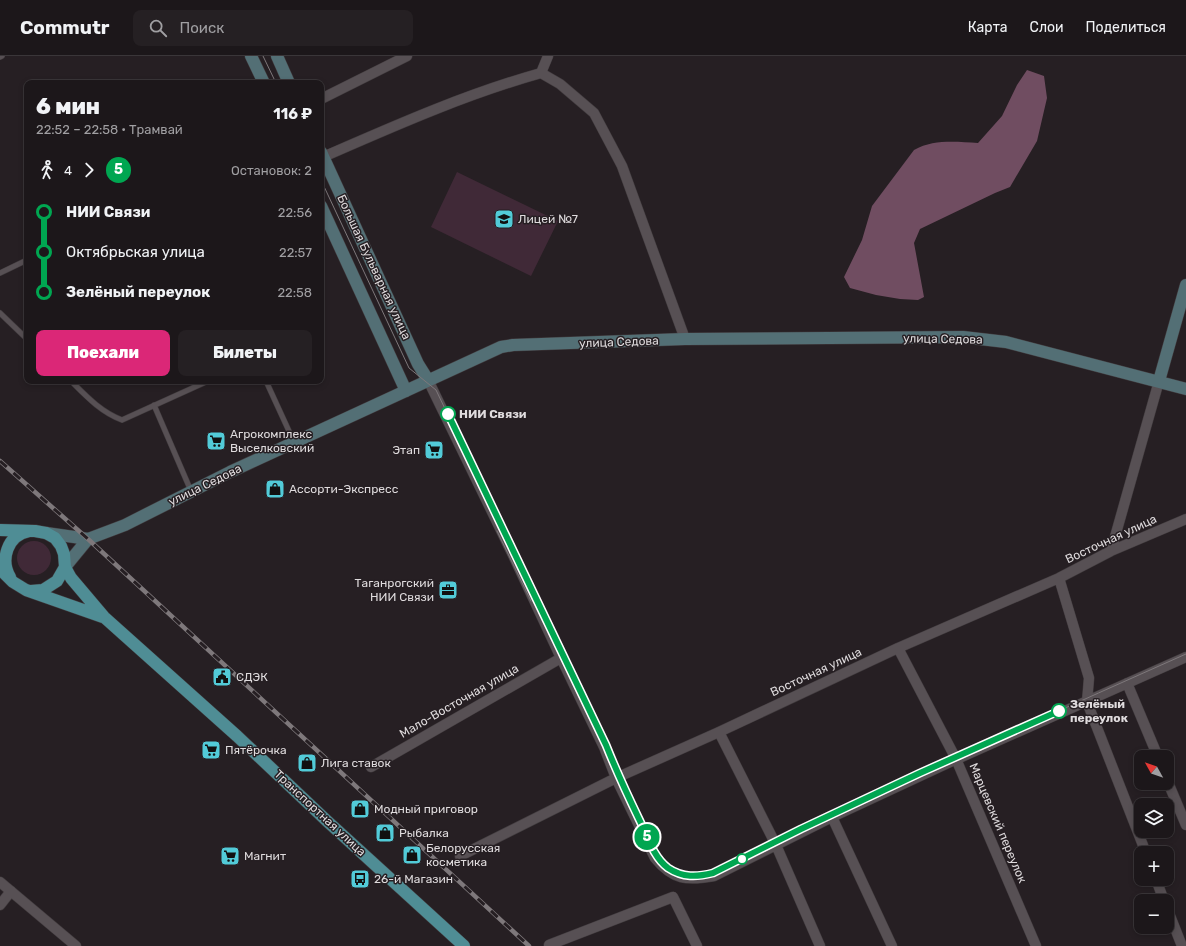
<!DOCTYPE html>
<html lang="ru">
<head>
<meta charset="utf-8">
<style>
	body { margin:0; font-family:Rubik,sans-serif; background:#252023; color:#f1f3f6; height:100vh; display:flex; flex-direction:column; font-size:15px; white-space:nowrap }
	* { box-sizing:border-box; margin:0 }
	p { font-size:13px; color:#a09fa2 }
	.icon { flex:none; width:22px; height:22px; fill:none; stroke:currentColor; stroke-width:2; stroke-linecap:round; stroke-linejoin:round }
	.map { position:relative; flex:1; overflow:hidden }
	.drawer { position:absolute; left:24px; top:24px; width:300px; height:304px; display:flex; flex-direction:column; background:#1c171a; border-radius:8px; box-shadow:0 2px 6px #0003,0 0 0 1px #3a3639 }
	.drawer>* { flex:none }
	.badge { padding:0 8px; border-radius:13px; font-size:14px; line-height:26px }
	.needle { width:26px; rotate:310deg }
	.buttons { position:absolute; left:1134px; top:694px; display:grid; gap:8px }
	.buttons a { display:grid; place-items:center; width:40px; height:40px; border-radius:8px; background:#1c171a; box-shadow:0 2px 6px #0003,0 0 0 1px #3a3639; font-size:20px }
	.map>.badge { position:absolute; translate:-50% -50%; box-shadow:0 0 0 2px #fff }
	.legs { display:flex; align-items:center; gap:6px; height:44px; padding:0 12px; font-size:13px }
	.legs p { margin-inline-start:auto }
	.summary { display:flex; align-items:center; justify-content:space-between; height:68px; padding:0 12px }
	h1 { font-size:22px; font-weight:800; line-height:30px }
	.action { display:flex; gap:8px; margin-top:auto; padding:8px 12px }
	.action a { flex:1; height:46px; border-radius:8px; background:#db2777; color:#fff; font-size:16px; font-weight:800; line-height:46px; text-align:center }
	.action a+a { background:#252023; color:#f1f3f6 }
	ul { padding:0 12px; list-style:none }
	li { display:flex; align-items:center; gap:14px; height:40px; font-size:15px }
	li i { display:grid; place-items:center; width:6px; height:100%; margin:0 5px; background:currentColor }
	li i::after { content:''; width:10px; height:10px; margin:-5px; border:3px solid; border-radius:50%; background:#1c171a }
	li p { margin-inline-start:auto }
	li:first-child i { background:linear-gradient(#0000 50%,currentColor 0) }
	li:last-child i { background:linear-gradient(currentColor 50%,#0000 0) }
	header { display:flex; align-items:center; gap:24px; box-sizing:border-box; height:56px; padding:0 20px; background:#1c171a; border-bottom:1px solid #3a3639 }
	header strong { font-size:19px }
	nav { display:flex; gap:22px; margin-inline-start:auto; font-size:14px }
	.search { width:280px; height:36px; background:#252023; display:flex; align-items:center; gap:10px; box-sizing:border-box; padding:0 14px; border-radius:8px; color:#a09fa2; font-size:15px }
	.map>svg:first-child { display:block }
	.green { fill:#402937 }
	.forest { fill:#704d61 }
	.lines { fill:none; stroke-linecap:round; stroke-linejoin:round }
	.lane-casing { stroke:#413b3e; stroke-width:6 }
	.street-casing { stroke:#413b3e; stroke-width:11 }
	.secondary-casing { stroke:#413b3e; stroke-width:13 }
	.primary-casing { stroke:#413b3e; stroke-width:13 }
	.lane { stroke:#575054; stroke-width:5 }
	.street { stroke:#575054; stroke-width:10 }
	.secondary { stroke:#536f75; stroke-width:12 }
	.primary { stroke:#4f8d95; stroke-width:12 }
	.tram { stroke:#7e787b; stroke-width:1 }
	.rail-casing { stroke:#7e787b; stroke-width:4.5 }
	.rail { stroke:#261f23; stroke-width:3; stroke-dasharray:9; stroke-linecap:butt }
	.line-1-casing { stroke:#fff; stroke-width:9 }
	.line-1 { stroke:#00a651; stroke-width:6 }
	.stop-1-dot { fill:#fff; stroke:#00a651; stroke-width:2 }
	.labels { text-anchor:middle; stroke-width:3; stroke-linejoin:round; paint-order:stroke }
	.poi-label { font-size:12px; fill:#dfdbdd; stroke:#261f23; text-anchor:start }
	.street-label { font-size:12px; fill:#dfdbdd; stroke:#261f23 }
	.stop-label { font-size:12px; font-weight:bold; fill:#dfdbdd; stroke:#261f23; text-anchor:start }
</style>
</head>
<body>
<header>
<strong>Commutr</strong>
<div class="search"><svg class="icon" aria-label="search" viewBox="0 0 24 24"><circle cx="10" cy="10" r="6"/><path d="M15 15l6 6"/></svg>Поиск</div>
<nav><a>Карта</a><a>Слои</a><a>Поделиться</a></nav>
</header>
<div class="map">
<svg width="1186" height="890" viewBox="0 0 1186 890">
	<rect width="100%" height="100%" fill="#261f23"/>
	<path class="green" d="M457 116 558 165 531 220 431 171Z
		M17 502a17 17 0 1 1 34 0a17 17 0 1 1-34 0Z"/>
	<path class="forest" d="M1027 14 1044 20 1047 42 1037 85 1010 131 995 137 920 173 914 187 924 241 918 244 900 243 876 239 850 232 844 221 862 184 872 150 914 94C934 83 956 86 978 87L1002 60 1017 29Z"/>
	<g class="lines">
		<g class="lane-casing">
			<path id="lane" d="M0 1 2 0
				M0 217 27 204
				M0 257 27 283
				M71 325C87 341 101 356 122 364L208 325
				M266 325 294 386
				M154 349 191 435"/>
		</g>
		<g class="street-casing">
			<path id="street" d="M541 17 548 0
				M321 43 407 0
				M323 101C394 70 466 38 541 17L560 28 594 57 622 110 685 283
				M428 324 513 499 561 602 604 691 616 722 655 802C673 824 687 825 714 820L832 761 948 707 1186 601
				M1111 495 1159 325
				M1059 522 1089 622 1087 646 1146 797
				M898 592 956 703 1036 890
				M1127 627 1158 701
				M719 676 776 789 820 890
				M371 711 561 602
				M1167 724 1186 769
				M832 761 892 890
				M460 800 616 722 719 676 898 592 1059 522 1111 495 1186 463
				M1156 823 1164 845
				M0 826 76 890
				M0 849 11 835
				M1167 852 1182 890
				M549 889 673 841 697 890"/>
		</g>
		<g class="secondary-casing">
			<path id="secondary" d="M251 0 264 27
				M277 0 289 27
				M321 96 418 308 428 324
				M321 150 406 335
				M1159 325 1186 229
				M46 477 88 483 125 469 230 416 501 291 513 289 685 283 963 281 1006 286 1186 333
				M65 511 88 483"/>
		</g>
		<g class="primary-casing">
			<path id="primary" d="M0 474 35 475 46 477 55 482 61 490 64 498 65 511 71 522 104 561 237 680 327 765 464 890
				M0 513 13 526 26 534 103 561
				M10 521C0 504 7 479 29 475
				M31 535 43 534 57 525 65 511"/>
		</g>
		<use href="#lane" class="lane"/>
		<use href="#street" class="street"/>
		<use href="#secondary" class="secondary"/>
		<use href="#primary" class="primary"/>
		<path class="tram" d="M263 0 276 27
			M321 124 409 312 436 334 606 689 619 721 656 800C669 814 682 823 701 820 717 817 731 808 746 801 777 786 807 770 838 756 953 702 1069 650 1186 598
			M497 475 531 545"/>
		<g class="rail-casing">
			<path id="rail" d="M0 405 88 483 529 890"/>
		</g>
		<use href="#rail" class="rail"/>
	</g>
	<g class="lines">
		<g class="line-1-casing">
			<path id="line-1" d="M448 358 606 689C616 714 627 738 639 763 647 779 653 801 668 812 683 822 697 821 713 817L801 773 920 717 1059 655"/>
		</g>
		<use href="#line-1" class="line-1"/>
	</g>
	<defs>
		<g id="university-square" transform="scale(1)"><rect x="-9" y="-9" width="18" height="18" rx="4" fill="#52cbd8" stroke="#261f23"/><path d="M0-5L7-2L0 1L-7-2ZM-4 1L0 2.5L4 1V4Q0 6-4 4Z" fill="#111"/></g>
		<g id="supermarket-square" transform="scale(1)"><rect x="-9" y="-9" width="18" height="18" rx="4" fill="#52cbd8" stroke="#261f23"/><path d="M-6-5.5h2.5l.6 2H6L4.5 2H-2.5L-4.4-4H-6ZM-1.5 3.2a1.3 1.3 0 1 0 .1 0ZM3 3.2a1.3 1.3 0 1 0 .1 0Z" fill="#111"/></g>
		<g id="shop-square" transform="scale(1)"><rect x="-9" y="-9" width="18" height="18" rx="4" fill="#52cbd8" stroke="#261f23"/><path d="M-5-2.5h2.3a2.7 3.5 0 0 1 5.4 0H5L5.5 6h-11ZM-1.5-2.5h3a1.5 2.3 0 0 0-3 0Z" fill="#111"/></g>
		<g id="office-square" transform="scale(1)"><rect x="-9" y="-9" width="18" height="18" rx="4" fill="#52cbd8" stroke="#261f23"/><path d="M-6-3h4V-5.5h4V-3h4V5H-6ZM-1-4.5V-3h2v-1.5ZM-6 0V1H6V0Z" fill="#111"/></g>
		<g id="civic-square" transform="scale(1)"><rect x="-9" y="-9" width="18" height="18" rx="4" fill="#52cbd8" stroke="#261f23"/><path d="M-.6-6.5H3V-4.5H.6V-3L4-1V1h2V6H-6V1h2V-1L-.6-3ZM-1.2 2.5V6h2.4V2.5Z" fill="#111"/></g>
		<g id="bus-square" transform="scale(1)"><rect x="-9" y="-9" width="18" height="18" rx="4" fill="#52cbd8" stroke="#261f23"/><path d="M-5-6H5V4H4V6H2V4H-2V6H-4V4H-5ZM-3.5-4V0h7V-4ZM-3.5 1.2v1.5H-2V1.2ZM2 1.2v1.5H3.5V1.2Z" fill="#111"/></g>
	</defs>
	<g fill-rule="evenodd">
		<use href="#university-square" x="504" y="163"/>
		<use href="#supermarket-square" x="216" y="385"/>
		<use href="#supermarket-square" x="434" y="394"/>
		<use href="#shop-square" x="275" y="433"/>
		<use href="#office-square" x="448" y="534"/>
		<use href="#civic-square" x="222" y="621"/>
		<use href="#supermarket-square" x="211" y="694"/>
		<use href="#shop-square" x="307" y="707"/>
		<use href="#shop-square" x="360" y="753"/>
		<use href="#shop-square" x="385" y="777"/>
		<use href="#shop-square" x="412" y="799"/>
		<use href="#supermarket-square" x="230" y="800"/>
		<use href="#bus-square" x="360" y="823"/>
	</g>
	<g class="stop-1-dot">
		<circle cx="448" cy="358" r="7"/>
		<circle cx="1059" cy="655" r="7"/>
		<circle cx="742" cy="803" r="5"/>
	</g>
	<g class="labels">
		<g class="poi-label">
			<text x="518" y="167">Лицей №7</text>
			<text x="230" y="382">Агрокомплекс<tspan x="230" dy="14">Выселковский</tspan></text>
			<text x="420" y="398" text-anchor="end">Этап</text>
			<text x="289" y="437">Ассорти-Экспресс</text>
			<text x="434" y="531" text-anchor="end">Таганрогский<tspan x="434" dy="14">НИИ Связи</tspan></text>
			<text x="236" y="625">СДЭК</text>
			<text x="225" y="698">Пятёрочка</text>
			<text x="321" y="711">Лига ставок</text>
			<text x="374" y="757">Модный приговор</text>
			<text x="399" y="781">Рыбалка</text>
			<text x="426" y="796">Белорусская<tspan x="426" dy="14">косметика</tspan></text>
			<text x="244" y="804">Магнит</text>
			<text x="374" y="827">26-й Магазин</text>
		</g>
		<g class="street-label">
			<text transform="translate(374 211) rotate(65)" y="4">Большая Бульварная улица</text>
			<text transform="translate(943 283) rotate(1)" y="4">улица Седова</text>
			<text transform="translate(619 286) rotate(-2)" y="4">улица Седова</text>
			<text transform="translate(205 429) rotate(-26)" y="4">улица Седова</text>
			<text transform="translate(1111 483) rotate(-25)" y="4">Восточная улица</text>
			<text transform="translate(816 616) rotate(-25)" y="4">Восточная улица</text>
			<text transform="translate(459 645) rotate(-30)" y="4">Мало-Восточная улица</text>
			<text transform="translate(320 757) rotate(43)" y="4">Транспортная улица</text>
			<text transform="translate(998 767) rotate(67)" y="4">Марцевский переулок</text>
		</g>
		<g class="stop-label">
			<text x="459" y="362">НИИ Связи</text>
			<text x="1070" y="652">Зелёный<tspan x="1070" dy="14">переулок</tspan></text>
		</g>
	</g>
</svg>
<div class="buttons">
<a><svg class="needle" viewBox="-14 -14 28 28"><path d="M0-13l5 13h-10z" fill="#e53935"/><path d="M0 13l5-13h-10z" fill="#a09fa2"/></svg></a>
<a><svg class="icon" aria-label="layers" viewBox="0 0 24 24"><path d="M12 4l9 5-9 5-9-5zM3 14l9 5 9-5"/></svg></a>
<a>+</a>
<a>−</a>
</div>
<b class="badge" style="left:647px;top:781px;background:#00a651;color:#fff">5</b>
<section class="drawer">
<div class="summary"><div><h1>6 мин</h1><p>22:52 – 22:58 · Трамвай</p></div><b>116 ₽</b></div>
<div class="legs"><svg class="icon" aria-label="walk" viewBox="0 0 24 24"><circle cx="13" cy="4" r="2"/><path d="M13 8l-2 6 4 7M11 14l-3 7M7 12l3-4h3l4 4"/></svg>4<svg class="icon" aria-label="forward" viewBox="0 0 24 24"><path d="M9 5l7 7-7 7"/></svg><b class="badge" style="background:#00a651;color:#fff">5</b><p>Остановок: 2</p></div>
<ul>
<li><i style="color:#00a651"></i><b>НИИ Связи</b><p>22:56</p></li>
<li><i style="color:#00a651"></i><span>Октябрьская улица</span><p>22:57</p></li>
<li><i style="color:#00a651"></i><b>Зелёный переулок</b><p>22:58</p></li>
</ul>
<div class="action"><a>Поехали</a><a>Билеты</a></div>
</section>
</div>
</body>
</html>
